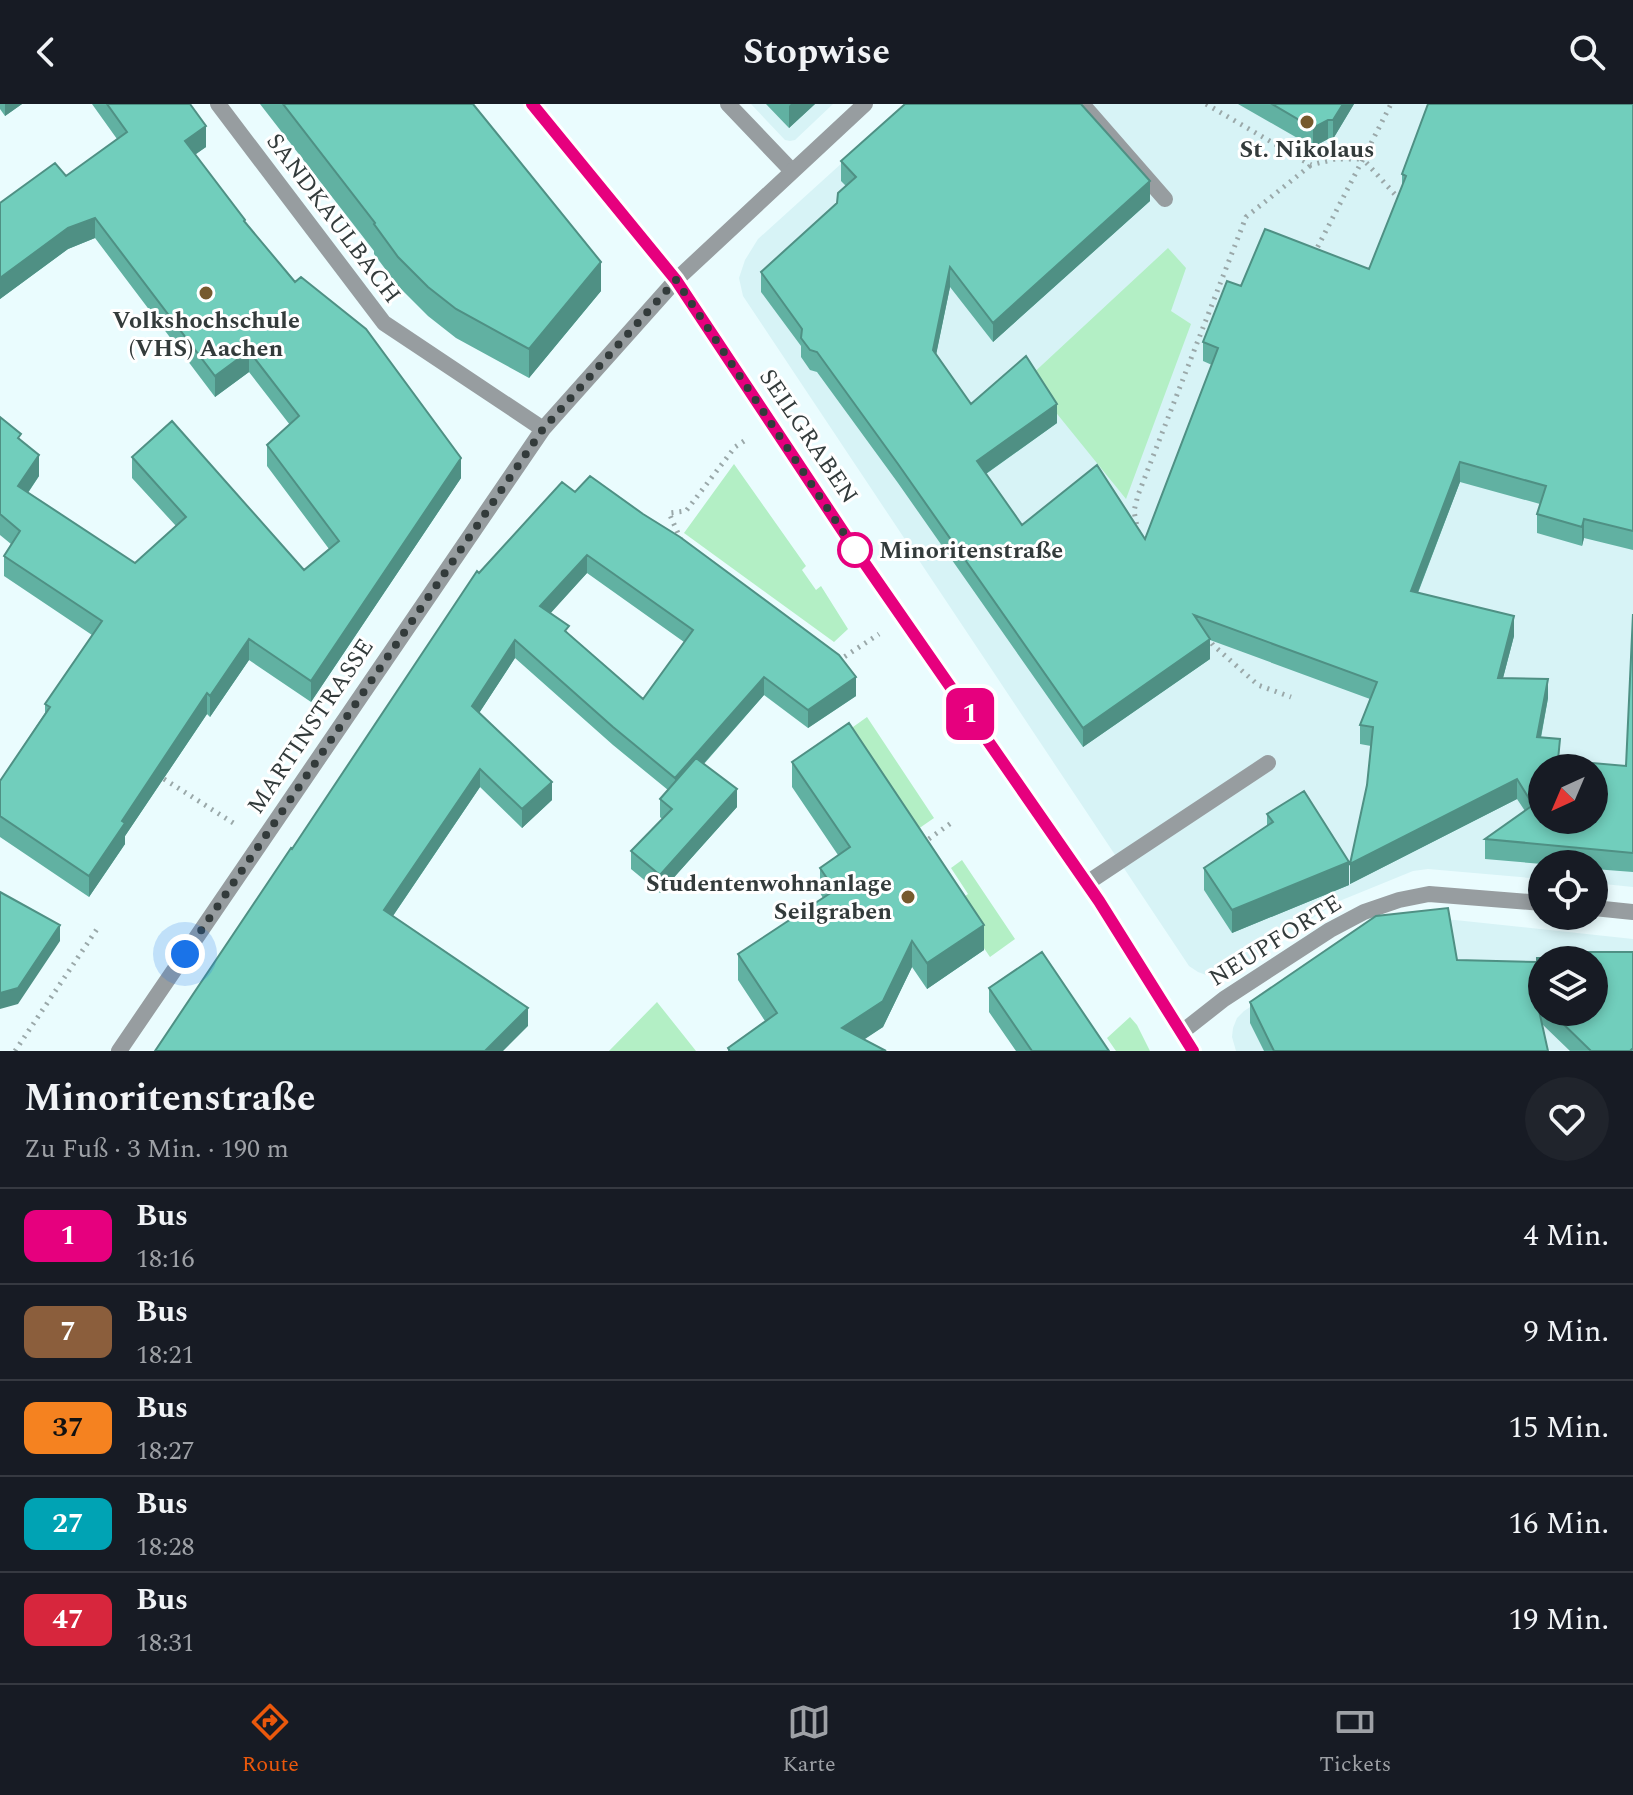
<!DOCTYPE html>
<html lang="de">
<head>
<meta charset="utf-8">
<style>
	body { margin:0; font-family:Spectral,serif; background:#20242c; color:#f1f3f6; height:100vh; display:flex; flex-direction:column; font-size:30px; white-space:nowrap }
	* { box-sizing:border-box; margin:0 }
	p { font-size:26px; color:#9ea1a6 }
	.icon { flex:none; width:44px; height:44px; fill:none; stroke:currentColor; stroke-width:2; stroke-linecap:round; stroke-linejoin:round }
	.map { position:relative; height:947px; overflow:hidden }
	.side { display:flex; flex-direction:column; background:#171b24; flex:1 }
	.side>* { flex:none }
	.badge { padding:0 16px; border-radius:12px; font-size:28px; line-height:52px }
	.needle { width:52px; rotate:224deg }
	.fabs { position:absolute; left:1528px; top:650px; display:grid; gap:16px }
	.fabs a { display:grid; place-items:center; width:80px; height:80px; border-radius:50%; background:#171b24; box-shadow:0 4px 12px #0003; font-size:40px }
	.you { position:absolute; width:40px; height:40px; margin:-20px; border:6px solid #fff; border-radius:50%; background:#1a73e8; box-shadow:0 0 0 12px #1a73e833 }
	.map>.badge { position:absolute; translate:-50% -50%; box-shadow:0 0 0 4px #fff }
	.round { display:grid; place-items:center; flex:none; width:84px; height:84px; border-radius:42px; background:#20242c }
	.summary { display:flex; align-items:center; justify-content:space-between; height:136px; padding:0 24px }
	h1 { font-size:38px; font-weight:700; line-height:60px }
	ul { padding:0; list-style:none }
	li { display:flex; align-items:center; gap:24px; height:96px; padding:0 24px; border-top:2px solid #363941 }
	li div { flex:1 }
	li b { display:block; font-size:30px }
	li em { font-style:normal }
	li .badge { min-width:88px; font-weight:700; text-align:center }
	header { display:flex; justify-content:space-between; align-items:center; height:104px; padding:0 24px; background:#171b24; font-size:36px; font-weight:700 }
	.dock { display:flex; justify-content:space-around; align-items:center; height:112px; border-top:2px solid #363941; background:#171b24; font-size:22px; color:#9ea1a6 }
	.dock a { display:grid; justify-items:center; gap:4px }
	.dock .on { color:#ea580c }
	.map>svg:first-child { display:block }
	.built { fill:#d7f3f6; fill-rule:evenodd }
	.green { fill:#b3efc5 }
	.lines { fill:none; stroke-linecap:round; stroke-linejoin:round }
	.path { stroke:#9aa8a9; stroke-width:5; stroke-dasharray:2 6; stroke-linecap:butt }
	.lane { stroke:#979da0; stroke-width:16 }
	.street { stroke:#979da0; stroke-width:16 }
	.secondary { stroke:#697277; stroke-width:16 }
	.wall { fill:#61b1a2; fill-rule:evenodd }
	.shaded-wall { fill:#4f9084 }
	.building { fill:#71cebc; stroke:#4f9084; stroke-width:2; fill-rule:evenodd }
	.line-casing { stroke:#fff; stroke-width:18 }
	.line { stroke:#e6007e; stroke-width:12 }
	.walk { stroke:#333b3b; stroke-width:8; stroke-dasharray:0 14.4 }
	.poi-dot { fill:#765a2d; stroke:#fff; stroke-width:3 }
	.stop-dot { fill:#fff; stroke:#e6007e; stroke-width:4 }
	.labels { text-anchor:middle; stroke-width:6; stroke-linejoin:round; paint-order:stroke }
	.poi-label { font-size:24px; font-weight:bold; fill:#333b3b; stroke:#fff }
	.street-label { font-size:24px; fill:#333b3b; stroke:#fff }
	.stop-label { font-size:24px; font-weight:bold; fill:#333b3b; stroke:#fff; text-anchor:start }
</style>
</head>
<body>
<header><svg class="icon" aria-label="back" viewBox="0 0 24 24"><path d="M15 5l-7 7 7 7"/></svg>Stopwise<svg class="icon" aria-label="search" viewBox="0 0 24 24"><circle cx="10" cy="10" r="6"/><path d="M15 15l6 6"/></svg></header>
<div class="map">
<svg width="1633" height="947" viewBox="0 0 1633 947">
	<rect width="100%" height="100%" fill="#eafcfe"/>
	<path class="built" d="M751 0H833L795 36 790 37 785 36Z
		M907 0H1633V783L1594 779V760H1542V775L1428 765 1413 767 1337 798 1229 869 1209 872 1198 868 1189 862 743 192 739 174 745 156 758 135ZM1542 664H1594V716H1542Z
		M1417 814 1455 816 1633 835V947H1236L1232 933 1233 924 1237 914 1244 907 1357 833ZM1542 856H1594V908H1542Z"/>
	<path class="green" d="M1168 144 1186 164 1171 207 1191 220 1126 395 1028 274Z
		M734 360 806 462 802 466 816 486 821 482 848 525 834 538 684 429Z
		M867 613 934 714 908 732 839 633Z
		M962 756 1015 835 990 853 954 800 968 790 951 764Z
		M657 898 696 947H609Z
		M1130 913 1137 921 1150 947H1116L1107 934Z"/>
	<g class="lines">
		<path class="path" d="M1206 0 1311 61 1335 55H1363L1391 0
			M1314 150 1363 55 1400 96
			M1138 428 1134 407 1138 391 1246 113 1311 61
			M681 436 669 409 686 407 735 343 747 335
			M1207 533 1213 541 1258 581 1291 593
			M838 557 879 530
			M164 675 238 722
			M928 741 926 737 951 719
			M15 947 97 825"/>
		<path class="lane" d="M728 0 792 67
			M1082 0 1165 95"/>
		<path class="street" d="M218 0 384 219 543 325
			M1087 779 1268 659
			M1594 804 1633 808
			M1182 928 1224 895 1330 826 1364 808 1399 796 1429 790 1542 799
			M119 947 543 325 676 176 865 0"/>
		<path class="secondary" d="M532 0 676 176 852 441 1099 797 1193 947"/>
	</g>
	<path class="wall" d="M0 0H22L5 12 0 5Z
		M92 0H190L206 43 195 50 245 118 461 374 311 598 249 556 210 613 207 610 125 732V740L89 793 0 733V677L45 609V600L92 531 4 472V452L11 440 0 431V313L21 336 39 372 28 389 135 459 176 422 132 374V353L304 466 329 445 267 362V341L290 321 249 268 215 293 95 134 68 145 0 195V99L66 72 117 35Z
		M260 0H473L601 187 529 274 456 234 428 212 398 182 374 150V147Z
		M766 0H815L789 24Z
		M1238 0H1354L1333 35H1328L1313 43Z
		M1633 0V446L1584 434 1582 442 1537 429V410L1540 400 1460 378 1418 489 1514 532 1503 574 1548 594 1541 634 1560 656 1626 662 1633 510V768L1594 765V760H1542L1485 755V735L1525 707 1517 695 1350 780 1367 681 1371 642 1360 640V621L1370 595 1210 536V555L1083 643 898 379 817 268 810 266 801 253V242L761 188V168L837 99 846 82 841 77V57L1150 97 993 238 950 183 936 250 971 300 1057 319 986 370 1022 421 1145 435 1212 261 1203 257V238L1241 182 1369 165 1402 84V70Z
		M562 378 856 592 808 624 764 591 704 660 737 703 660 789 631 765V747L662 715 660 713V695L668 686 613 641 515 554 479 609 552 696 522 724 480 683 393 812 528 922 292 745 479 469ZM587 469 684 538 643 595 569 530 550 509Z
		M792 658 984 846 927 885 912 863 883 923 864 935 886 947H728V944L765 917 738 876V850L823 794 820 789V764L838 751 792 683Z
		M1267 710 1349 781 1232 829 1204 786V764L1267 722Z
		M1448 804 1457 856 1537 858V854H1564L1565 852 1588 851V848H1633V947H1570L1542 920 1548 947H1264L1250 919V898L1376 812ZM1542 856H1594V908H1542Z
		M989 884 1109 947H1016L989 908Z"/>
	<path class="shaded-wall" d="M5 0H22L5 12Z
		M791 0H815L789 24V2Z
		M1343 0H1354L1333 35V16Z
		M1328 16V35L1313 43V24Z
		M206 22V43L185 58V37Z
		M1150 77V97L993 238V219Z
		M95 114V134L68 145 0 195V174L68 124Z
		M601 158V187L529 274V245Z
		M950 163V183L933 266V246Z
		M249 247V268L215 293V272Z
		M1057 300V319L977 376V357Z
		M39 351V372L18 403V382Z
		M461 354V374L311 598V577Z
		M1460 358V378L1411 506V487Z
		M1584 415V434L1582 442V423Z
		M587 451V469L540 521V502Z
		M1514 512V532L1498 593V574Z
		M249 535V556L210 613V592Z
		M1210 535V555L1083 643V624Z
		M515 536V554L472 620V602Z
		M764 573V591L675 692V674Z
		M856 573V592L808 624V606Z
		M1548 575V594L1537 653V633Z
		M207 589V610L125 732V740L89 793V772L122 717Z
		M480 665V683L384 825V806Z
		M1517 675V695L1350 780V760Z
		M552 678V696L522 724V705Z
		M737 685V703L660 789V771Z
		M1349 758V781L1232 829V806Z
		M60 821V837L18 900 0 905V889Z
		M984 821V846L927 885V859Z
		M912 837V863L883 923 847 947 842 924Z
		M528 904V922L503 947H485Z"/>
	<path class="building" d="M107 0H190L206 22 185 37 245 116 244 117 295 178 301 173 366 225 461 354 311 577 249 535 210 592 207 589 122 717 125 719 89 772 0 712V677L50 603 45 600 102 517 4 452 20 427 0 410V313L21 330 18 334 39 351 18 382 135 459 186 413 132 353 172 317 304 466 339 437 267 341 299 312 249 247 215 272 95 114 68 124 0 174V99L55 59 66 72 127 28Z
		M283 0H473L601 158 529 245 456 205 428 183 398 153 374 120 375 119Z
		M905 0H1081L1150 77 993 219 950 163 933 246 971 300 1026 252 1057 300 977 357 1022 421 1097 361 1145 435 1218 244 1203 238 1227 177 1241 182 1265 125 1369 165 1406 72 1402 70 1428 0H1633V427L1584 415 1582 423 1537 410 1546 382 1460 358 1411 487 1514 512 1498 574 1548 575 1537 633 1560 635 1558 656 1626 662 1633 510V749L1485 735 1533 701 1517 675 1350 760 1367 681 1373 623 1360 621 1377 578 1194 511 1210 535 1083 624 898 360 817 248 810 246 801 234 802 225 761 168 837 99 838 89 856 73 841 57ZM1542 664H1594V716H1542Z
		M1272 0H1343L1333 16H1328L1313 24Z
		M590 372 643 410 680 433 839 551 856 573 808 606 764 573 675 674 613 623 515 536 472 602 552 678 522 705 480 665 384 806 528 904 485 947H155L291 744 292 745 477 467 479 469 562 378 575 388ZM587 451 693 526 643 595 565 527 569 522 540 502Z
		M849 619 984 821 927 859 912 837 883 897 842 924 886 947H730L728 944 777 909 738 850 835 786 820 764 850 743 792 658Z
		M696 654 737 685 660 771 631 747 672 705 660 695Z
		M1304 687 1349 758 1232 806 1204 764 1273 718 1267 710Z
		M0 788 60 821 18 884 0 889Z
		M1448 804 1457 856 1537 858V854H1564L1565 852 1588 851V848H1633V944L1630 947H1591L1551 908H1594V856H1542V899L1536 893 1548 947H1274L1250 898 1376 812Z
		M1042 848 1109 947H1032L989 884Z"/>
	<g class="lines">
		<g class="line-casing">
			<path id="line" d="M532 0 676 176 852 441 1099 797 1193 947"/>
		</g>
		<use href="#line" class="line"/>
		<path class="walk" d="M185 850 543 325 676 176 855 446"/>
	</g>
	<g class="poi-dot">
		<circle cx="1307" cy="18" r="8"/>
		<circle cx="206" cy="189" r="8"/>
		<circle cx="908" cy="793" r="8"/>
	</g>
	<circle class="stop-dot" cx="855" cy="446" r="16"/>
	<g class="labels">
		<g class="poi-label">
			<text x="1307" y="53">St. Nikolaus</text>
			<text x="206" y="224">Volkshochschule<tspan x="206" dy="28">(VHS) Aachen</tspan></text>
			<text x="892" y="787" text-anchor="end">Studentenwohnanlage<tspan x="892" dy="28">Seilgraben</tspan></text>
		</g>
		<g class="street-label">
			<text transform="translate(334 114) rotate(53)" y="8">SANDKAULBACH</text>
			<text transform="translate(809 332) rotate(56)" y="8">SEILGRABEN</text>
			<text transform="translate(310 622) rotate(-56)" y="8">MARTINSTRASSE</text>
			<text transform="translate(1275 836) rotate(-32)" y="8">NEUPFORTE</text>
		</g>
		<g class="stop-label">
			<text x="879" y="454">Minoritenstraße</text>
		</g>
	</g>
</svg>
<div class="fabs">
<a><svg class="needle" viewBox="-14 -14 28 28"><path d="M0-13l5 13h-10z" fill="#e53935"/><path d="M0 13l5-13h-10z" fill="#9ea1a6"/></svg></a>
<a><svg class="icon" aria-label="locate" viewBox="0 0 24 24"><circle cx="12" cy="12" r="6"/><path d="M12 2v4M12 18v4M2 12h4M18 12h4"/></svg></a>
<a><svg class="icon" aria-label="layers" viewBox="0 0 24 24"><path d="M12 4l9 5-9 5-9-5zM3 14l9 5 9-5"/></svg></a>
</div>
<div class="you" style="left:185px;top:850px"></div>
<b class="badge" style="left:970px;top:610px;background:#e6007e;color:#fff">1</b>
</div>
<section class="side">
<div class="summary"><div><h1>Minoritenstraße</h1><p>Zu Fuß · 3 Min. · 190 m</p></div><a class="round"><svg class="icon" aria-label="heart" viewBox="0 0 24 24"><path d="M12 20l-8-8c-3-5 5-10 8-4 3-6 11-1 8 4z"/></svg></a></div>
<ul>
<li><span class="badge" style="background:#e6007e;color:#fff">1</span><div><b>Bus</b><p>18:16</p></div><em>4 Min.</em></li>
<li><span class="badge" style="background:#8b5e3c;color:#fff">7</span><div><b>Bus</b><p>18:21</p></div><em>9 Min.</em></li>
<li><span class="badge" style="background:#f58220;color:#111">37</span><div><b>Bus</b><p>18:27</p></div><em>15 Min.</em></li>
<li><span class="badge" style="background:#00a3b4;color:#fff">27</span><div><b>Bus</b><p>18:28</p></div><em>16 Min.</em></li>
<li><span class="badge" style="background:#d7263d;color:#fff">47</span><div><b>Bus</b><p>18:31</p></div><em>19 Min.</em></li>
</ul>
</section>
<nav class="dock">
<a class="on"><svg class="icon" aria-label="directions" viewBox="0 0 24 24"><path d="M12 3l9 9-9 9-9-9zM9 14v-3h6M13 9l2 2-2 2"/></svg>Route</a>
<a><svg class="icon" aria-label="map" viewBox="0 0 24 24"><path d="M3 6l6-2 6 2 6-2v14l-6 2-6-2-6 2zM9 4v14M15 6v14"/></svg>Karte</a>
<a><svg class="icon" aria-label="tickets" viewBox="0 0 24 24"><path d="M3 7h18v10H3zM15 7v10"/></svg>Tickets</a>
</nav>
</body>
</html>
